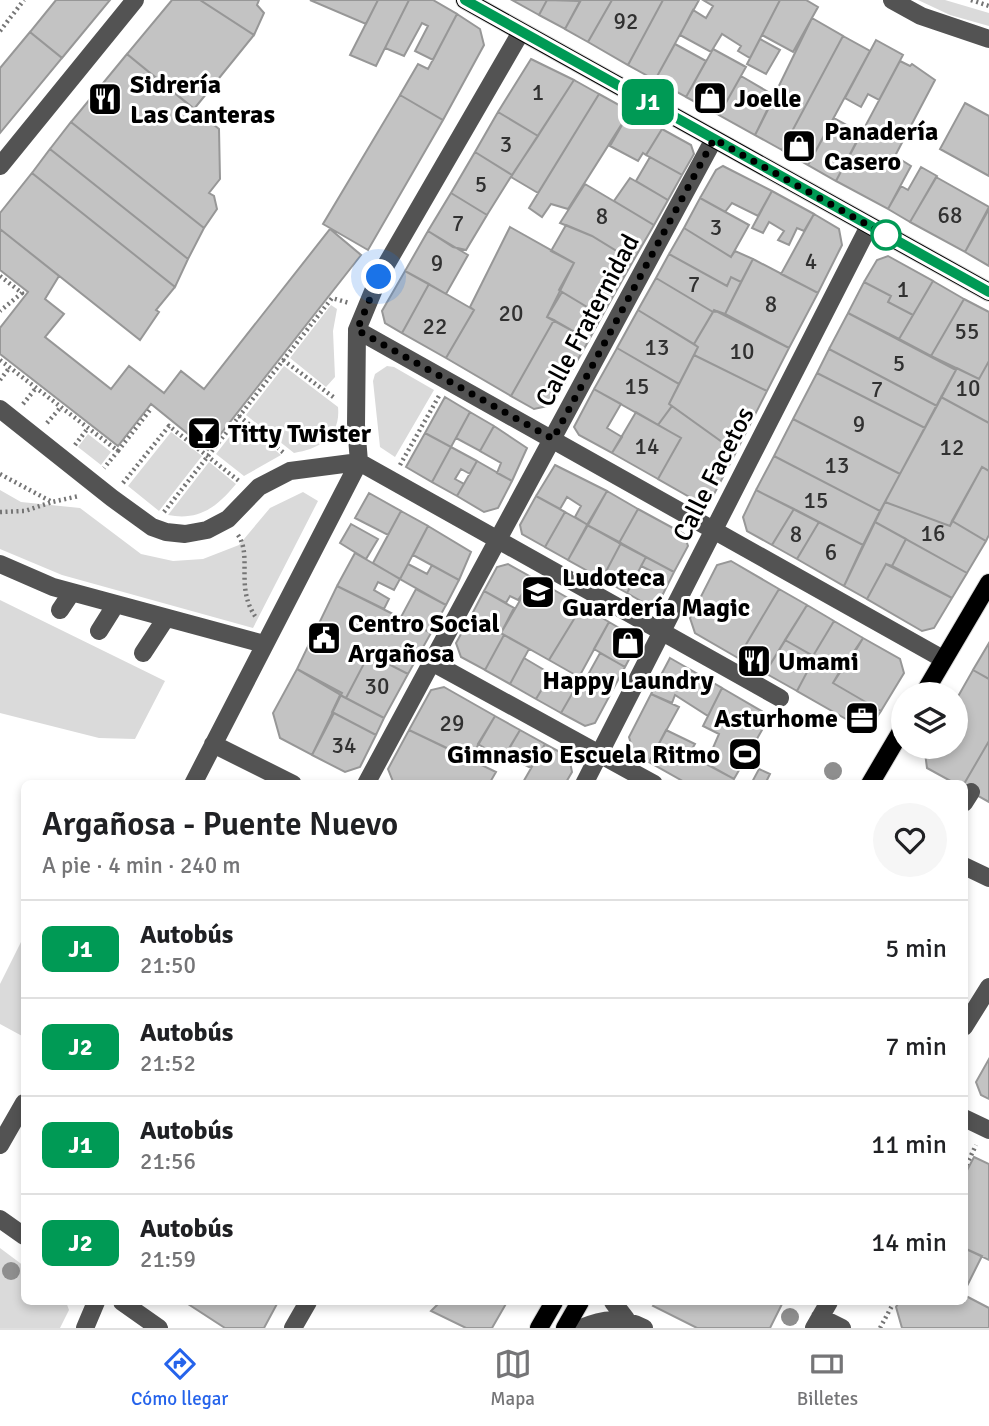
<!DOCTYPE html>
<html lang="es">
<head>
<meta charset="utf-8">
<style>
	body { margin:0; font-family:Signika,sans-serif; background:#f6f6f6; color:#202124; height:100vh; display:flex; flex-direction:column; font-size:26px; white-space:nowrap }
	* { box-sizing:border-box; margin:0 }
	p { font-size:23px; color:#757577 }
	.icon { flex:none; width:38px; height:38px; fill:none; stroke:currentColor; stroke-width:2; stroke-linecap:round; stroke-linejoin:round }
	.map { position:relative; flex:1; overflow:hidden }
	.sheet { position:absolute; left:21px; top:780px; width:947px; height:525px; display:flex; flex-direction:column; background:#fff; border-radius:10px; box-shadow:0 4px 10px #0003 }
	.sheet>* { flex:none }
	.badge { padding:0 14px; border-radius:10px; font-size:24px; line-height:46px }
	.buttons { position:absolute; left:891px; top:682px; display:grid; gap:14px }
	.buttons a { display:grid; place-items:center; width:77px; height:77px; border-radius:50%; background:#fff; box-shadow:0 4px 10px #0003; font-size:35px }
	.you { position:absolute; width:35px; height:35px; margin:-18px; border:5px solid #fff; border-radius:50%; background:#1a73e8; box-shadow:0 0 0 10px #1a73e833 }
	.map>.badge { position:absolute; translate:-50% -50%; box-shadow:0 0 0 4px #fff }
	.round { display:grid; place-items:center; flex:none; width:74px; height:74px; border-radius:37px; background:#f6f6f6 }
	.headline { display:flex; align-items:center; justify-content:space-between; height:119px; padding:0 21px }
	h1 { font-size:33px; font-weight:600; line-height:52px }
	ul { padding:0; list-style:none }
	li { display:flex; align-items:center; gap:21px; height:98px; padding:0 21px; border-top:2px solid #e0e0e0 }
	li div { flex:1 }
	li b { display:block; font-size:26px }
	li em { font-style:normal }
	li .badge { min-width:77px; font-weight:700; text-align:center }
	.tabs { display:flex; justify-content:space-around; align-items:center; height:98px; border-top:2px solid #e0e0e0; background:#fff; font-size:19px; color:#757577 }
	.tabs a { display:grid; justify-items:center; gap:4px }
	.tabs .active { color:#2563eb }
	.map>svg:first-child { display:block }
	.green { fill:#dadada }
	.building { fill:#c3c3c3; stroke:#979797; stroke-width:2 }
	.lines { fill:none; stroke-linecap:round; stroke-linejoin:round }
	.major-casing { stroke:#dbdbdb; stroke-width:20 }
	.path { stroke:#757575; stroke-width:4.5; stroke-dasharray:2 3.5; stroke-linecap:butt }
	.minor { stroke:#535353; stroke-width:18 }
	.major { stroke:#000; stroke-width:18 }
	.tree { fill:#8e8e8e }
	.line-casing { stroke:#fff; stroke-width:16 }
	.line { stroke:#009a55; stroke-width:10 }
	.walk { stroke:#000; stroke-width:7; stroke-dasharray:0 12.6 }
	.stop-dot { fill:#fff; stroke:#009a55; stroke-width:3.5 }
	.labels { text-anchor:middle; stroke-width:6; stroke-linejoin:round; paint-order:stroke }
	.number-label { font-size:23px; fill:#313131 }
	.poi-label { font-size:26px; font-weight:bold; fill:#000; stroke:#fff; text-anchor:start }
	.street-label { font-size:26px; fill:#000; stroke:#fff }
</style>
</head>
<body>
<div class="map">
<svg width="989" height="1328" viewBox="0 0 989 1328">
	<rect width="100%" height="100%" fill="#fff"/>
	<path class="green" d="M918 0H945L989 13V26L950 15Z
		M331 305 337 309 333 331 335 377 326 387 290 358Z
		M284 366 338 407C341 437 319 449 294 453L246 415Z
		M387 366 394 367 434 390 395 457 380 447 373 381 375 374Z
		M241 422 281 455 244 476 216 454Z
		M171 432 202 456 159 511 128 486Z
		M88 434 111 452 101 465 78 447Z
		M209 462 236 484C217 507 199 521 168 515Z
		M0 490 21 502 80 508 141 554 173 561 203 559 239 545 270 508 303 492 318 501 253 628 62 575 0 549Z
		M0 600 165 681 135 739 99 738 0 713Z
		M24 936V1037L0 1024V984Z
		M0 1248 24 1266V1302H66L69 1310 60 1328H0Z"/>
	<path class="building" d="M56 0H110L62 58 30 32Z
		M172 0H200L254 35 194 109 127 54Z
		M200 0H259L257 5 264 13 254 35Z
		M310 0H378L366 24Z
		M378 0H409L376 66 350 55Z
		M409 0H433L457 14 433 60 415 51 428 26 422 23 404 56 385 48Z
		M512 0H547L539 15Z
		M547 0 580 1 565 29 539 15Z
		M612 0H663L628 65 588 42Z
		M612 0 588 42 565 29 581 0Z
		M663 0H699L655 80 628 65Z
		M703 0H780L750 58 738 51 741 46 722 34 711 52 680 35 693 10 706 18 713 6Z
		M780 0H806L818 7 793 52 762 35Z
		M457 14 480 29 484 45 443 120 400 95 418 64 428 69Z
		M812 18 843 36 782 150 755 135Z
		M30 32 62 58 0 133V68Z
		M843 36 870 51 808 165 782 150Z
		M760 39 780 50 766 74 747 64Z
		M876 40 903 55 879 100 868 94 861 107 845 98Z
		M675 44 706 61 686 97 655 80Z
		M713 49 746 67 719 115 686 97Z
		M127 54 219 129 220 179 209 193 214 196 217 209 204 228 71 122Z
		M531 59 574 80 538 136 498 112Z
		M900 61 910 66 912 64 935 80 895 156 911 166 888 209 836 181Z
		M741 76 775 96 755 135 719 115Z
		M574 80 599 94 538 193 511 177Z
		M599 94 630 111 568 209 551 204 542 217 529 208Z
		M400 95 443 120 368 250 323 224Z
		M965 103 989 116V176L940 149Z
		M630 111 662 129 646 155 643 153 638 161 610 146Z
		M498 112 538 136 512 175 475 152Z
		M834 118 861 133 836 181 808 165Z
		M71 122 204 228 188 259 50 149Z
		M662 129 691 145 694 154 682 175 646 155Z
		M50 149 188 259 175 287 32 173Z
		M475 152 512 175 487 215 451 193Z
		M650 157 682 175 668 200 636 181Z
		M723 166 772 191 758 216 732 203 725 212 700 198 716 170Z
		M921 167 937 176 910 222 888 209 901 186 908 190Z
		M32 173 175 287 156 310 159 312 140 340 0 229V213Z
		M936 177 989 207 965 252 910 222Z
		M630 178 668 200 654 225 614 201Z
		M585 184 654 225 633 261 592 236 560 223Z
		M772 191 814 214 804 231 797 228 789 245 778 240 784 231 769 222 763 233 752 228Z
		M451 193 487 215 466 250 453 247 428 231Z
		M700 198 749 225 731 257 684 228Z
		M989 209V266L965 252Z
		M814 214 839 229 842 245 818 293 781 274Z
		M566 225 592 236 633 261 602 316 559 290 574 263 551 251Z
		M510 227 574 263 547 317 554 320 511 396 446 358 474 310 470 307Z
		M684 228 731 257 735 251 753 259 741 282 731 277 727 286 669 254Z
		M0 229 59 276 45 299 64 314 45 337 111 389 129 366 164 393 181 371 204 389 330 229 361 255 208 450 151 404 118 446 0 354V328L28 292 0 270Z
		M428 231 468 255 446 294 405 271Z
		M669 254 727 286 731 277 741 282 725 314 717 311 713 312 656 278Z
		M888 256 933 281 913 315 888 302 891 296 864 282 877 260Z
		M753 259 818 293 789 348 725 314Z
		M405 271 429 284 402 333 385 323 382 311Z
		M656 278 713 312 694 344 638 310Z
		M933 281 964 299 931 356 899 339Z
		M864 282 891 296 888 302 913 315 899 339 848 313Z
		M429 284 474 310 446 358 402 333Z
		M562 292 602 316 589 340 547 317Z
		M964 299 989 312V361L979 379 931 356Z
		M638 310 698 347 679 384 617 348Z
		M714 310 789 348 767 391 694 355 698 347 694 344Z
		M848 313 956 370 937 406 829 349Z
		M554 320 589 340 552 405 534 409 511 396Z
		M617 348 679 384 669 404 672 406 658 425 594 389Z
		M829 349 937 406 925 428 817 373Z
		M694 355 767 391 736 452 669 404Z
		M989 361V423L941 397 957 368 979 379Z
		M817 373 925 428 900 474 793 419Z
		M594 389 621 404 607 428 622 437 612 453 579 435 574 427Z
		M445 397 470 412 451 447 425 433Z
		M941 397 989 423V471L982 467 950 526 885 502Z
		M672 406 736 452 711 500 700 503 658 479 681 438 658 425Z
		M470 412 494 426 480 451 456 438Z
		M636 412 681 438 658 479 612 453Z
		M793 419 900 474 880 511 774 456Z
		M494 426 527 448 512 481 497 473 501 463 480 451Z
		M425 433 451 447 432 482 406 467Z
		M451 447 477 461 470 474 461 469 455 479 464 484 457 496 432 482Z
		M774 456 880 511 863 545 756 490Z
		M477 461 512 481 498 508 484 512 457 496Z
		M555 465 607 491 588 525 575 517 581 506 567 497 560 509 536 496Z
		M982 467 989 471V535L986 541 952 521Z
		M756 490 794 509 772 545 747 531 743 517Z
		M607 491 638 509 619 543 587 525Z
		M369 493 401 511 388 535 355 518Z
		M536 496 565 512 545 547 522 534 520 525Z
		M885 502 950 526 952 521 986 541 967 573 875 522Z
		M638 509 684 534 688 546 674 572 619 543Z
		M794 509 819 522 797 559 772 545Z
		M401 511 428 526 400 579 373 563Z
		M565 512 588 525 568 560 545 547Z
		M819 522 863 545 844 586 797 559Z
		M875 522 906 539 892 566 886 564 867 599 844 586Z
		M351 524 378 539 366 559 340 543Z
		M587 525 621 543 602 579 568 560Z
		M428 526 471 552 459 580 413 555Z
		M906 539 967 573 952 598 892 566Z
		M621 543 646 557 627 593 602 579Z
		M355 553 400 579 394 590 378 582 374 590 389 599 384 609 337 586Z
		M646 557 674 572 659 602 646 604 627 593 637 575 646 580 651 571 641 566Z
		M731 561 779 589 738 658 695 633 690 618 717 565Z
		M408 564 427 574 432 565 459 580 446 605 400 579Z
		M508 564 533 578 518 600 510 596 506 603 484 591 497 567Z
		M886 564 952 598 934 628 922 631 867 599Z
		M533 578 582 606 549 660 501 633Z
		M337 586 431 633 408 674 369 654 346 698 297 669Z
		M416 589 446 605 431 633 401 617Z
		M779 589 807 605 765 673 738 658Z
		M484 591 514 608 501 633 471 616Z
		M807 605 834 621 813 656 785 640Z
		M582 606 609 622 579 677 549 660Z
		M471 616 504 635 485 670 461 657 456 643Z
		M834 621 863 638 843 672 813 656Z
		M609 622 631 635 635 648 625 667 594 649Z
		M504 635 529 649 510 684 485 670Z
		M863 638 900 659 904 673 881 711 833 683Z
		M785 640 815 657 797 691 765 673Z
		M989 643V679L973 670Z
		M600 653 625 667 610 695 584 682Z
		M369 654 408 674 384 718 346 698Z
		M815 657 840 671 833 683 881 711 872 724 860 727 797 691Z
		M524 658 551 674 536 699 510 684Z
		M670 658 722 688 708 716 675 695 672 703 651 694Z
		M297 669 342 693 312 755 280 738 273 713Z
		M973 670 989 679V741L964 784H956L927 768 925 753 928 747H956V700Z
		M551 674 576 687 561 713 536 699Z
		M580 680 610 695 595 723 585 726 561 713Z
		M444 687 495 716 470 759 409 730 431 690Z
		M722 688 770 716 734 779 706 764 719 734 703 726Z
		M651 694 679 707 649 762 634 754 629 737Z
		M340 695 384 718 376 735 332 712Z
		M334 713 376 735 360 767 345 772 312 755Z
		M495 716 520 730 503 759 478 744Z
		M409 730 496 772 489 784H394L388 769Z
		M520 730 545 744 531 768 505 755Z
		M666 730 695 744 689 754 734 779 732 784H688L649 762Z
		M989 741V802L964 788V784Z
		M545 744 569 757 572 772 565 784H522Z
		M759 769 770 774 765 784H751Z
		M989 1059V1099L981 1095 976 1082Z
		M974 1157 989 1164V1260L964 1248V1176Z
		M964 1248 982 1256 964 1292Z
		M964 1295 989 1308V1328H902L896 1307 899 1302H964Z
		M185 1302H278L264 1328H225Z
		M440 1302H507L492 1328H466L431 1311Z
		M656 1302H783L770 1328H697L653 1306Z"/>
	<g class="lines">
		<g class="major-casing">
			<path id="major" d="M465 0 989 292
				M923 695 989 583
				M870 784 903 728
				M539 1328 554 1302
				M565 1328 580 1302"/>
		</g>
		<path class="path" d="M971 0 989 6
			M0 31 24 0
			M0 276 22 293 0 311
			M0 360 118 451 104 468
			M283 360 336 399
			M0 380 10 367
			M23 404 36 388
			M239 416 284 453
			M47 423 61 407
			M75 445 88 428
			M118 451 150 410
			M400 465 439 396
			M0 474 52 502 79 496
			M123 483 169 426 239 481
			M0 512 25 511 52 502
			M164 512 332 298 349 303
			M238 535C253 557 234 588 257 619
			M964 1170 976 1145
			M880 1328 894 1302"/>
		<path class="minor" d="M892 0 921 16 989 39
			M0 166 135 0
			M357 330 943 659
			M0 409 112 498 152 527 166 532 185 534 207 530 228 519 259 487 290 471 359 462
			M359 462 780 698
			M0 564 53 587 264 644
			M60 610 72 592
			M99 631 116 604
			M143 653 166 618
			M430 661 654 784
			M213 744 293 784
			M193 784 359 462 356 425 357 330 379 277 521 32
			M366 784 714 139
			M584 784 869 226
			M964 803 971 792
			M964 866 989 878
			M964 1027 989 987
			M964 1118 989 1130
			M0 1145 24 1103
			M0 1219 24 1236
			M122 1302 159 1328
			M613 1302 626 1319
			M820 1317 842 1328
			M85 1328 96 1302
			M293 1328 308 1302
			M581 1328C604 1318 621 1317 644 1328
			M814 1328 829 1302"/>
		<use href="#major" class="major"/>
	</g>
	<g class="tree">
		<circle cx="833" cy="771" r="9"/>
		<circle cx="11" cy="1271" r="9"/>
		<circle cx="790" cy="1317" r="9"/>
	</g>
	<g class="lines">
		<g class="line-casing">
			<path id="line" d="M465 0 989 292"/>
		</g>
		<use href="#line" class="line"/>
		<path class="walk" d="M379 277 357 330 553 439 714 139 891 238 886 235"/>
	</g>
	<defs>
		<g id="shop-square" transform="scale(1.75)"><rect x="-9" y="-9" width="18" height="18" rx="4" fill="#000" stroke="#fff"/><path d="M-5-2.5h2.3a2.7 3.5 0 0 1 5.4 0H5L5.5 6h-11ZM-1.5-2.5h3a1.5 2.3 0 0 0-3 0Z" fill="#fff"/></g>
		<g id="restaurant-square" transform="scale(1.75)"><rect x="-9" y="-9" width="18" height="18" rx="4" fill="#000" stroke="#fff"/><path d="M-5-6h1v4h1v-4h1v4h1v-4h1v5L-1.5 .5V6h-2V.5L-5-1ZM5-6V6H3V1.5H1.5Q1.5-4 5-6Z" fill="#fff"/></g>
		<g id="bar-square" transform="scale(1.75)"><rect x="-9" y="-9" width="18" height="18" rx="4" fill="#000" stroke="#fff"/><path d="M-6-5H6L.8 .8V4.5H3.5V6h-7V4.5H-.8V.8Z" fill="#fff"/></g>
		<g id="school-square" transform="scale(1.75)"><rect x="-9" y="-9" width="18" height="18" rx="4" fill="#000" stroke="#fff"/><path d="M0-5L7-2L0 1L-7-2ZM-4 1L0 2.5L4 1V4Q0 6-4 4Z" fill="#fff"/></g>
		<g id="civic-square" transform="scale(1.75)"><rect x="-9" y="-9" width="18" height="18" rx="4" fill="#000" stroke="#fff"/><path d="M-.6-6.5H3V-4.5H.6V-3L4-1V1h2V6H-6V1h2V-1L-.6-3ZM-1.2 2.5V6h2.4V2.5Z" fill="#fff"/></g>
		<g id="office-square" transform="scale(1.75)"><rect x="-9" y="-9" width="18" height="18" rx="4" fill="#000" stroke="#fff"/><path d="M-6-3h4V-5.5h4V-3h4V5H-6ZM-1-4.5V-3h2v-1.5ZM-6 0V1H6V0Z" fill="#fff"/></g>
		<g id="stadium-square" transform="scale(1.75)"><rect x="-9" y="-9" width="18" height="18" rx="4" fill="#000" stroke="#fff"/><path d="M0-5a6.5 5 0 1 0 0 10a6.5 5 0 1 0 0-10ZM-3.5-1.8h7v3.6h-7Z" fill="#fff"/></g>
	</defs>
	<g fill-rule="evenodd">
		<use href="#shop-square" x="710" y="98"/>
		<use href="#restaurant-square" x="105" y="99"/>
		<use href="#shop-square" x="799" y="146"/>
		<use href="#bar-square" x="204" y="433"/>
		<use href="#school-square" x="538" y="592"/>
		<use href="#civic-square" x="324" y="638"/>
		<use href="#shop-square" x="628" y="643"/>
		<use href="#restaurant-square" x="754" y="661"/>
		<use href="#office-square" x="862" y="718"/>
		<use href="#stadium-square" x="745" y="754"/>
	</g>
	<circle class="stop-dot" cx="886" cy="235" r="14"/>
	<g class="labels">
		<g class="number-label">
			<text x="626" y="29">92</text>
			<text x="538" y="100">1</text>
			<text x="506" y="152">3</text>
			<text x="481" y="192">5</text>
			<text x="950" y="223">68</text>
			<text x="602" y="224">8</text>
			<text x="458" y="231">7</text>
			<text x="716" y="235">3</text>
			<text x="811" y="269">4</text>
			<text x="437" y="271">9</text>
			<text x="694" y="292">7</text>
			<text x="903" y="297">1</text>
			<text x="771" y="312">8</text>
			<text x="511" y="321">20</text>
			<text x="435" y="334">22</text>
			<text x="967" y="339">55</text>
			<text x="657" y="355">13</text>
			<text x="742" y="359">10</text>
			<text x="899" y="371">5</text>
			<text x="637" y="394">15</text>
			<text x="968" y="396">10</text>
			<text x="877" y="397">7</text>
			<text x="859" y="432">9</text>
			<text x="647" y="454">14</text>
			<text x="952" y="455">12</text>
			<text x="837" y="473">13</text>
			<text x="816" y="508">15</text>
			<text x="933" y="541">16</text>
			<text x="796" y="542">8</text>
			<text x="831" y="560">6</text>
			<text x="377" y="694">30</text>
			<text x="452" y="731">29</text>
			<text x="344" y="753">34</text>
		</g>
		<g class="poi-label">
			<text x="130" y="93">Sidrería<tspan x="130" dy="30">Las Canteras</tspan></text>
			<text x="734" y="107">Joelle</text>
			<text x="824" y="140">Panadería<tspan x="824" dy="30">Casero</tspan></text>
			<text x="228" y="442">Titty Twister</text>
			<text x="562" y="586">Ludoteca<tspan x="562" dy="30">Guardería Magic</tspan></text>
			<text x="348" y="632">Centro Social<tspan x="348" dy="30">Argañosa</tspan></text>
			<text x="778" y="670">Umami</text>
			<text x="628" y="689" text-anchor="middle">Happy Laundry</text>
			<text x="838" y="727" text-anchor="end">Asturhome</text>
			<text x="720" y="763" text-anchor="end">Gimnasio Escuela Ritmo</text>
		</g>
		<g class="street-label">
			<text transform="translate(587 320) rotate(-62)" y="9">Calle Fraternidad</text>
			<text transform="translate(713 474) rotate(-63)" y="9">Calle Facetos</text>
		</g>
	</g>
</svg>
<div class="buttons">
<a><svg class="icon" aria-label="layers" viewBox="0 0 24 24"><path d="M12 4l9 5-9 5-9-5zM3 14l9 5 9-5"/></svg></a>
</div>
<div class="you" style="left:379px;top:277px"></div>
<b class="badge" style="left:648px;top:102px;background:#009a55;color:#fff">J1</b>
<section class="sheet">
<div class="headline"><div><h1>Argañosa - Puente Nuevo</h1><p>A pie · 4 min · 240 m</p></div><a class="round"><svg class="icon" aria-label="heart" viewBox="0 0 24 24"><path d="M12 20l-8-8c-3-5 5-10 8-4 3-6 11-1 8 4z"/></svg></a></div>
<ul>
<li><span class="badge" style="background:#009a55;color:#fff">J1</span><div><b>Autobús</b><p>21:50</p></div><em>5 min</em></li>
<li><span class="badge" style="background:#009a55;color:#fff">J2</span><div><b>Autobús</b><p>21:52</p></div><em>7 min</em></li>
<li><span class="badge" style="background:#009a55;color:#fff">J1</span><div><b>Autobús</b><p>21:56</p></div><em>11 min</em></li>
<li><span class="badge" style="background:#009a55;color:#fff">J2</span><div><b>Autobús</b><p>21:59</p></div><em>14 min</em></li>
</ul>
</section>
</div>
<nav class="tabs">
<a class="active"><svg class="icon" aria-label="directions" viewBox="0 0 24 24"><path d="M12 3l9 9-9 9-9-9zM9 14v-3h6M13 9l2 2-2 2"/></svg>Cómo llegar</a>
<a><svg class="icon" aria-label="map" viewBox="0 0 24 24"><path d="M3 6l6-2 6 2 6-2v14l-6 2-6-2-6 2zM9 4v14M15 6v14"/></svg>Mapa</a>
<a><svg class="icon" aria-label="tickets" viewBox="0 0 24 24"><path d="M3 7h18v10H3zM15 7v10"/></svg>Billetes</a>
</nav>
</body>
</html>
